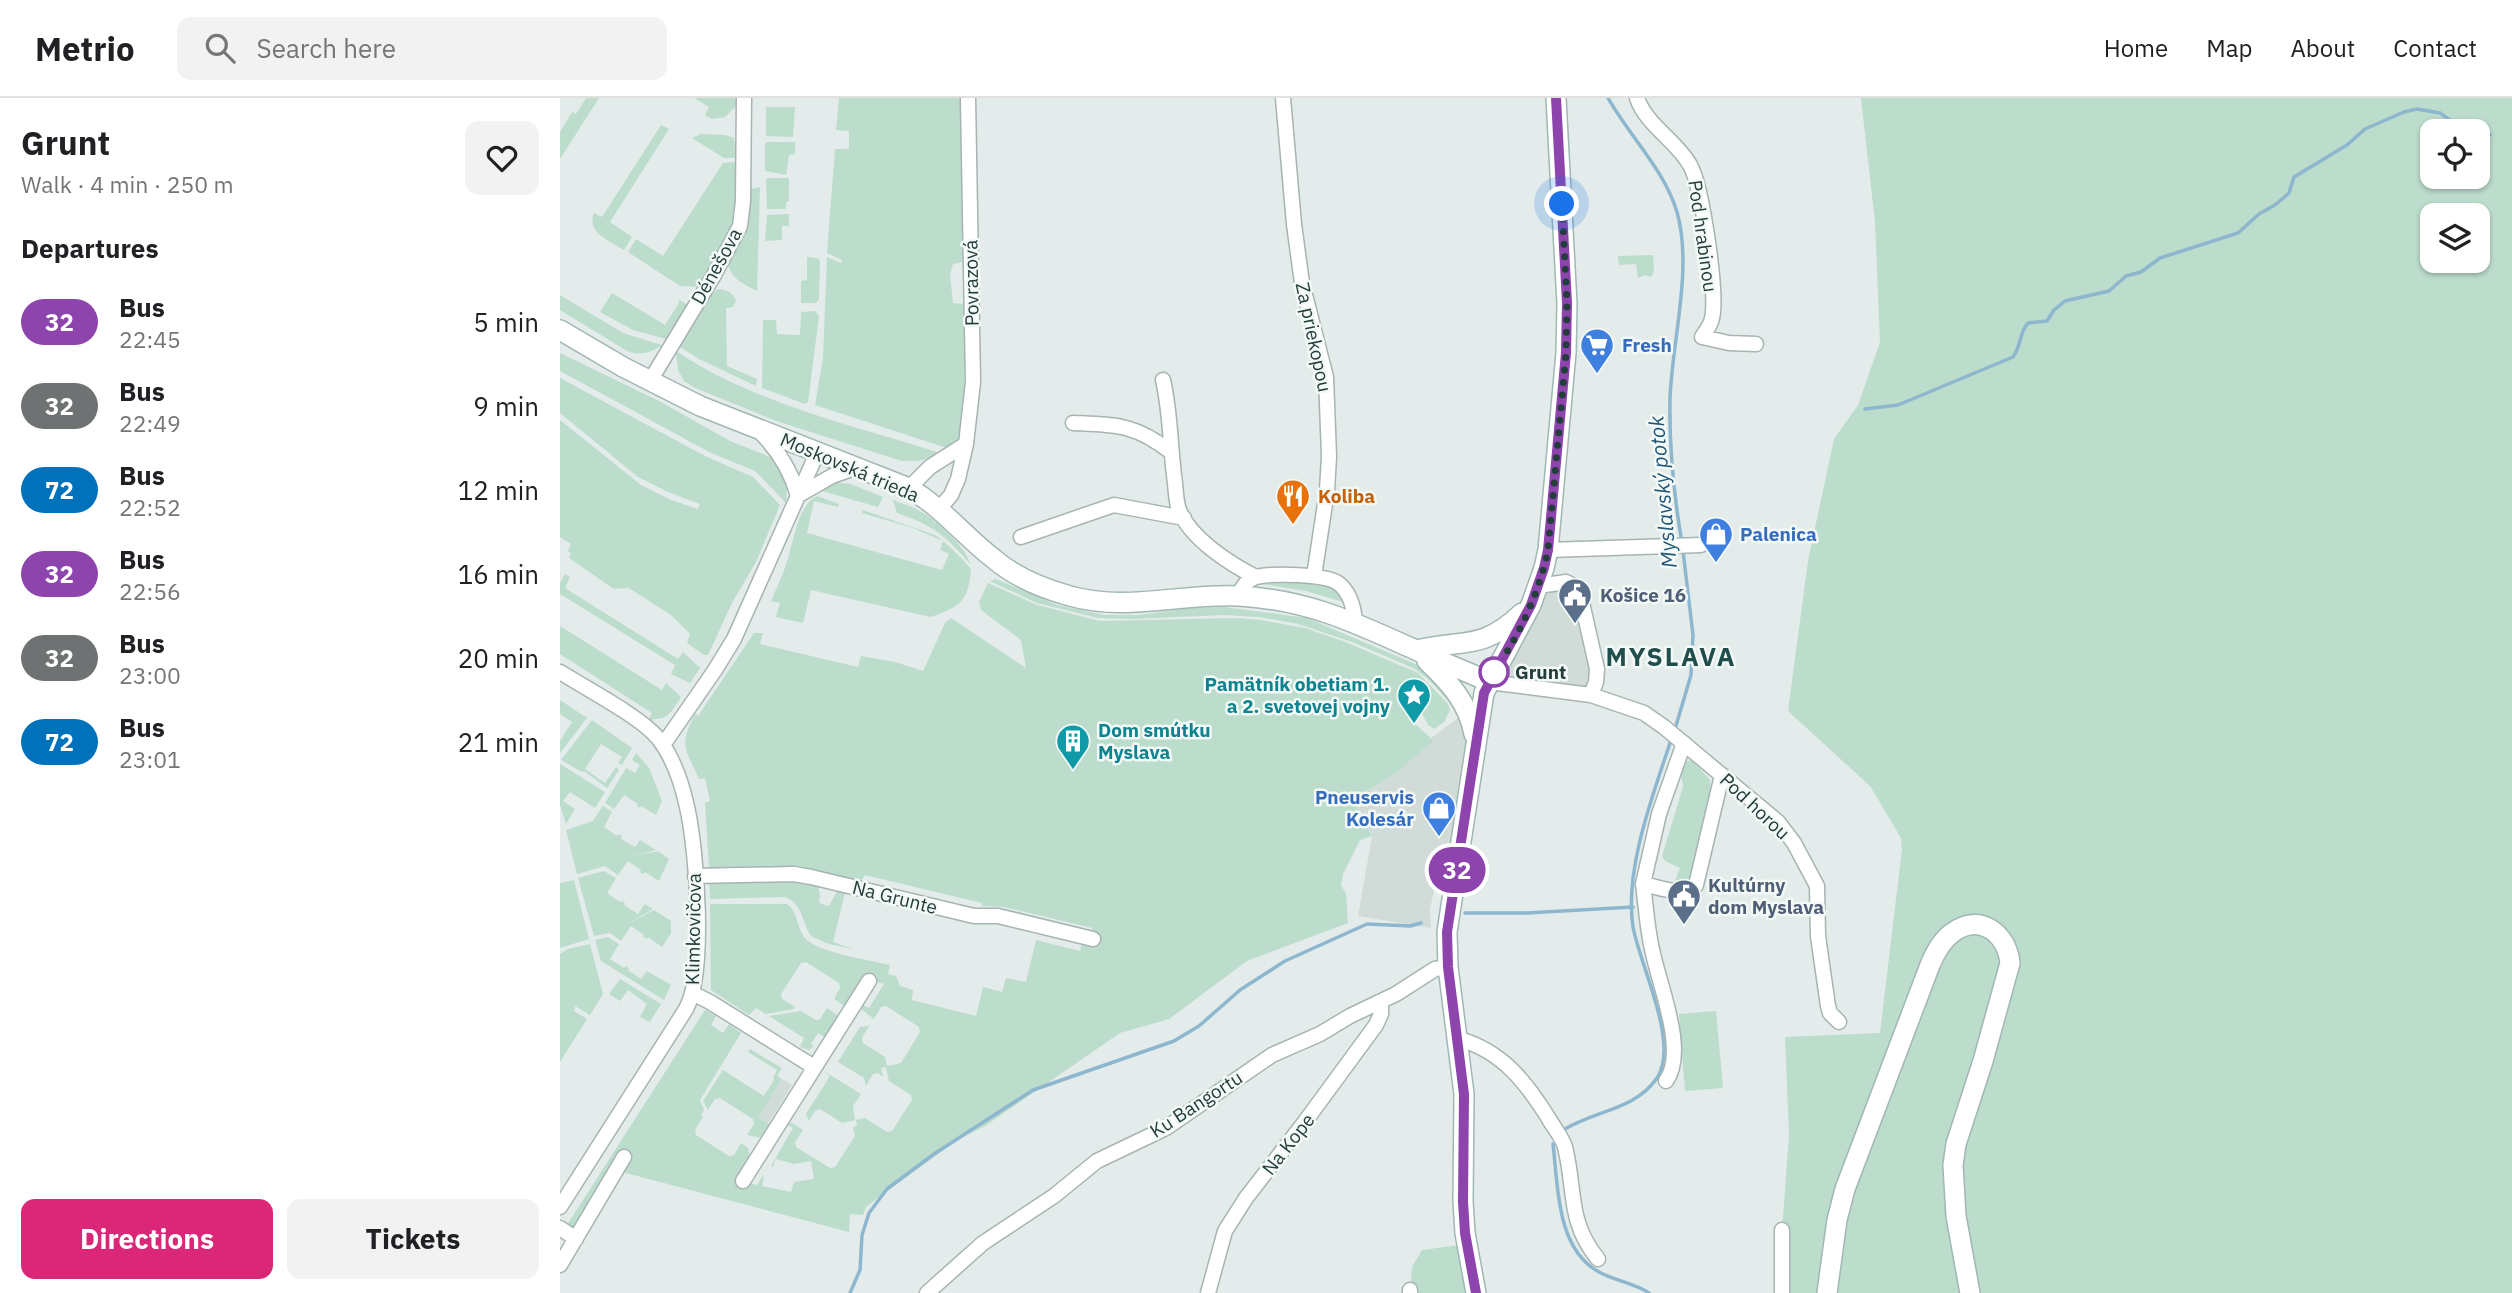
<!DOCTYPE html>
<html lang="en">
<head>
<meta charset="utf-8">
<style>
	body { margin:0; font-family:"IBM Plex Sans",sans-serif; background:#f2f2f2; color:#202124; height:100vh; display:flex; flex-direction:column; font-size:26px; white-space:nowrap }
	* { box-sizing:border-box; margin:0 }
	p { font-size:23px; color:#757577 }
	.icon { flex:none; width:38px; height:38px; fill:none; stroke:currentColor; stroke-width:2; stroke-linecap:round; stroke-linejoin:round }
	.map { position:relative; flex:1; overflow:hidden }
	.sheet { display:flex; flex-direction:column; background:#fff; width:560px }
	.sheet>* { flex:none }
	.badge { padding:0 14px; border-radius:23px; font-size:24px; line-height:46px }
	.buttons { position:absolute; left:1860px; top:21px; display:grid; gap:14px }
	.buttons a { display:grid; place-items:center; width:70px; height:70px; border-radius:14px; background:#fff; box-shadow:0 2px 5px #0004; font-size:35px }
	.you { position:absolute; width:35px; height:35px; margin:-18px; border:5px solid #fff; border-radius:50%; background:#1a73e8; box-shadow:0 0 0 10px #1a73e833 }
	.map>.badge { position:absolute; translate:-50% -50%; box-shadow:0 0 0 4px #fff }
	h2 { padding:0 21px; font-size:26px; line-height:63px }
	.round { display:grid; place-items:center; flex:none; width:74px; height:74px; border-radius:14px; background:#f2f2f2 }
	.head { display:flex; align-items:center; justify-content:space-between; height:119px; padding:0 21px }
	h1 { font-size:33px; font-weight:700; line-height:52px }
	.cta { display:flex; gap:14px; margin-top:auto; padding:14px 21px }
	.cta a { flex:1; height:80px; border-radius:14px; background:#db2777; color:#fff; font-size:28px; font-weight:700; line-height:80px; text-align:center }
	.cta a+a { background:#f2f2f2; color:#202124 }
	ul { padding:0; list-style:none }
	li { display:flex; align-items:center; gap:21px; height:84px; padding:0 21px }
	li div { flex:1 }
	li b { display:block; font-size:26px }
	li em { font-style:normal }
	li .badge { min-width:77px; font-weight:700; text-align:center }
	header { display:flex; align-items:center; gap:42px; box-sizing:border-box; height:98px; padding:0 35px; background:#fff; border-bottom:2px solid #e0e0e0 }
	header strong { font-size:33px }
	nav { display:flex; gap:38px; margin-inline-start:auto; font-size:24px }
	.search { width:490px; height:63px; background:#f2f2f2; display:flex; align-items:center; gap:18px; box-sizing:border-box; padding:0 24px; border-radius:14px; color:#757577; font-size:26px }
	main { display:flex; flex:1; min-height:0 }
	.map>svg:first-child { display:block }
	.built { fill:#d1dcd9 }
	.green { fill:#bcdccc; fill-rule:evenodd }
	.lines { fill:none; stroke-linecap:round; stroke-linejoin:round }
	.stream { stroke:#8db6cf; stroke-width:3.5 }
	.street-casing { stroke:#a6b4b2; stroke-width:17 }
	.secondary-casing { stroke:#a1b7b4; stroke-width:22 }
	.street { stroke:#fff; stroke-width:14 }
	.secondary { stroke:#fff; stroke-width:19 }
	.line-casing { stroke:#fff; stroke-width:16 }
	.line { stroke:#8e44ad; stroke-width:10 }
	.walk { stroke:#233d3b; stroke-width:7; stroke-dasharray:0 12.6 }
	.stop-dot { fill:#fff; stroke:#8e44ad; stroke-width:3.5 }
	.labels { text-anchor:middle; stroke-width:5; stroke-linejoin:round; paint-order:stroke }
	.street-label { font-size:19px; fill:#233d3b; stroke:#f3f9f7 }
	.shop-label { font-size:19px; font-weight:bold; fill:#366cbe; stroke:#f3f9f7; text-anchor:start }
	.food-label { font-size:19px; font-weight:bold; fill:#c56008; stroke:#f3f9f7; text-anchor:start }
	.service-label { font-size:19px; font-weight:bold; fill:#4e5e75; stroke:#f3f9f7; text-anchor:start }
	.stop-label { font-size:19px; font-weight:bold; fill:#233d3b; stroke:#f3f9f7; text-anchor:start }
	.culture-label { font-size:19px; font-weight:bold; fill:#0d838f; stroke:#f3f9f7; text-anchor:end }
	.water-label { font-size:21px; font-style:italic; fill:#1f5576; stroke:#f3f9f7 }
	.district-label { font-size:26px; font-weight:bold; letter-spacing:2px; fill:#204e4d; stroke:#f3f9f7 }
</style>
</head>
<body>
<header>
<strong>Metrio</strong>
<div class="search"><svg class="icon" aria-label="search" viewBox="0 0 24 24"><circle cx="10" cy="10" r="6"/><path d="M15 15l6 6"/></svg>Search here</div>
<nav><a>Home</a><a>Map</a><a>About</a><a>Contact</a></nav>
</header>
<main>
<section class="sheet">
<div class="head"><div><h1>Grunt</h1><p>Walk · 4 min · 250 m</p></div><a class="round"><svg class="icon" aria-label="heart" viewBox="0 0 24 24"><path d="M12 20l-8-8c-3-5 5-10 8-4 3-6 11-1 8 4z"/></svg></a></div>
<h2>Departures</h2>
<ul>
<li><span class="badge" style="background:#8e44ad;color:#fff">32</span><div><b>Bus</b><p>22:45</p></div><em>5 min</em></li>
<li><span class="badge" style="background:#6f7273;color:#fff">32</span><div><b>Bus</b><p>22:49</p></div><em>9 min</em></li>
<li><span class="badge" style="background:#0072bc;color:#fff">72</span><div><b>Bus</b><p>22:52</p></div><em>12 min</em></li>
<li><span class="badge" style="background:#8e44ad;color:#fff">32</span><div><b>Bus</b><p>22:56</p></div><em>16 min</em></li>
<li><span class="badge" style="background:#6f7273;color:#fff">32</span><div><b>Bus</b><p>23:00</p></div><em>20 min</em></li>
<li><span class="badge" style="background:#0072bc;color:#fff">72</span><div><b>Bus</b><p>23:01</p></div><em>21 min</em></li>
</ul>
<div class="cta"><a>Directions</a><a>Tickets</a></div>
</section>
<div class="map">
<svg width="1952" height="1195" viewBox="0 0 1952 1195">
	<rect width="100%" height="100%" fill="#e3ecea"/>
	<path class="built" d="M1011 485 1037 571 1031 597 929 584 978 488Z
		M901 618 907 634 908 655 893 734 888 753 879 770 870 811 871 830 798 818 812 738 793 702 836 675 874 643 871 640Z
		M222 981 232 987 208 1026 197 1020Z"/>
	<path class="green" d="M26 0H39L0 61V34L12 14 16 16Z
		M134 0H176V8L165 19 152 21 145 17 149 9Z
		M279 0H402L405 156 403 164 393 166 390 176 393 205 405 206 404 317 401 339 390 351 255 307 263 260 267 159 281 165 282 162 267 155 275 51H289V33L276 32Z
		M1301 0H1952V1195H1223L1222 1132 1229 1037 1225 939 1320 935 1342 751 1341 740 1310 688 1228 613 1248 463 1274 341 1298 307 1320 244 1315 124ZM1872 33H1918V79H1872ZM1872 117H1918V163H1872Z
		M206 9H235L233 39 206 38Z
		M101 27 109 31 50 124 72 139 64 152C50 143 26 135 34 115L42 119Z
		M141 36 165 37 174 40 176 60H164L132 40Z
		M207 44H235V56L229 57 226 77 205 73V46Z
		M177 64 176 104 173 126 139 189 120 188 68 154 76 141 103 158 163 65Z
		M208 80H229V103L226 104V111H207L206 82Z
		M200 89 197 193C184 186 171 181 168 166L187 130 191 91Z
		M229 116V128H222V142L205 143 207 117Z
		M1093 157 1094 173 1091 179 1085 177 1078 180 1076 166 1059 167 1058 158Z
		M247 159 257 160 260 163 259 201 256 205H241V183L247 182Z
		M158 191C165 191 174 195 176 203L173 209 166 210 167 268 197 281 196 288 139 261 117 247 152 195Z
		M52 195 105 227 119 205 118 201 128 207 106 241 73 232 40 214Z
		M0 197 63 235 102 247C91 255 79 258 67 253L0 212Z
		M241 214 255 213 259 218 248 304 245 306 202 290 203 222H216L217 236 240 237Z
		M116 253C195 306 293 327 383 356L358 363H342L216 323 133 289 124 283 118 272Z
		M0 255 101 304 170 343 210 359 219 367 227 382 226 405 195 373 151 355 0 273Z
		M0 280 145 358 193 379 220 407 196 464 172 505 148 557H144L127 545 130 536 111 517 72 492 68 490 54 491 9 460 11 455 8 453 11 446 0 439V322L81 387 111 402 138 411 140 406 108 394 78 379 0 315Z
		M272 384 291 386 323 399 318 409 255 391Z
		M257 398 279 406 278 409 254 403 247 435 382 472 389 456 380 452 383 443 353 430 302 415 303 412 375 437C389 447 400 458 411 471 408 504 401 508 371 519L251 492 243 525 216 519 220 505 211 503C216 491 222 479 226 467 233 448 237 407 257 398Z
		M333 402C342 406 352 408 360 413 375 421 407 450 410 466 387 438 372 427 337 415Z
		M5 476 10 479 5 490 118 561 123 554 140 570 130 585 111 576 115 567 0 496V485Z
		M436 481 497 507 544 517H579L629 510 664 509 747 520 867 571 896 611 867 580 853 570 792 544 738 526 700 519 664 517 572 521 538 520 477 505 430 483Z
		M761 484 778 493 783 504 746 493 703 486Z
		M428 485 477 507 540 523 676 520 701 522 745 530 783 543 858 575 888 606 890 612 884 624 874 631 868 627 860 612 853 624 874 643 836 675 793 702 812 738 800 742 783 776 781 787 786 796 788 825 687 863 609 921 560 935 425 1028 399 1041 320 1098 306 1109 303 1117 290 1116 289 1134 66 1075 63 1074 72 1058 65 1054 13 1132 7 1127 145 912 156 918 151 927 163 935 169 926 181 935 140 1002 144 1012 141 1017 143 1019 135 1032 136 1037 169 1058 174 1057 181 1045 188 1050 190 1059 176 1082 197 1087 204 1076 202 1088 231 1094 234 1084 254 1081 251 1063 234 1066 216 1061 213 1069 211 1068 233 1030 226 1025H232L243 1032 235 1044 236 1049 270 1070 275 1069 295 1038 293 1029 297 1028 296 1022 305 1020 327 1034 332 1033 352 1002 351 997 329 983 326 969 321 970 323 979 318 975 313 976 306 988 304 980 278 964 300 929 309 928 302 940 303 945 325 959 327 968 341 965 360 934 359 929 326 908 321 909 314 921 300 910 301 906 309 910 324 886 304 880 287 906 283 907 274 901 280 890 279 885 246 864 241 865 221 896 222 901 235 909 234 911 206 916 196 910 189 917 151 892 150 806H227C239 815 236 829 245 840 258 855 310 862 330 867L328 876 336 878 340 888 353 892 352 902 416 918 423 889 442 894 446 880 466 884 476 842 520 853 522 844 535 835 532 830 444 809 422 808V805L305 777 300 785 149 771 145 705 150 703 145 680 139 681C126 650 118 650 135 616L138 618 194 535H203L200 546 298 569 301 558 335 564 363 573 385 525 391 520 466 570 461 542 421 512 419 504Z
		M0 528 102 592 106 585 121 599C113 611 109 622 93 621L91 625 88 623 92 615 0 556Z
		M0 602 27 620 0 655V643L12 624 0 616Z
		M32 622 72 650 62 667 58 665 62 659 41 646 25 671 45 685 56 669 59 672 47 690 24 673 22 674 1 662Z
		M76 655 89 670 102 703 96 717 81 708 80 710 77 708 78 706 64 697 54 711 45 705 66 670 75 675 80 667 72 662Z
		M1132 662 1150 682 1151 698 1132 778C1126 785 1123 786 1114 785L1120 770 1105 763 1102 758 1123 689 1120 671 1122 665Z
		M0 666 45 694 35 710 10 694 3 703 15 711 6 726 0 707Z
		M43 708 52 714 44 729 57 738 59 736 62 738 61 741 75 749 80 742 96 752 73 758 98 753 109 761 99 783 85 774 83 776 80 774 81 772 68 763 58 777 45 768 17 776 6 732 33 723Z
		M44 773 56 780 47 795 60 804 62 803 65 805 64 807 78 816 85 806 93 811 66 827 94 812 111 823V835L102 849 88 839 87 841 83 839 84 837 71 828 61 843 50 835 34 838 18 780Z
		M227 781 258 788 260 797 259 805 269 808 277 793 295 796 285 795 273 844 295 852 266 845 251 838C241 823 244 807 225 799L150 801 149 784Z
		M14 782 29 841 0 850V785Z
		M48 839 59 846 50 861 64 870 66 868 69 870 68 872 81 881 87 873 111 887 104 902 41 863 35 842Z
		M30 846 43 896 30 917 15 908 14 913 27 921 0 964V856L8 851Z
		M60 881 101 906 90 924 80 919 87 906 68 892 60 903 49 896Z
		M267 910 277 917 278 920 266 940 258 935 251 946 254 948 249 952 240 949 244 940 209 918 241 913 256 922 260 921Z
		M1156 913 1163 990 1125 993 1119 916Z
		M190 951 222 970 217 978 222 981 198 1019 210 1027 202 1040 187 1037 194 1026 193 1021 160 1000 155 1001 148 1012 143 1003 163 972 204 998 214 982 213 980 217 972 188 954Z
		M262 972 301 996 293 1008 295 1022 282 1025 260 1011 255 1013 249 1023 246 1016 270 978Z
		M907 1146 916 1195H850L852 1169 862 1152Z"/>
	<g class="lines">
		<path class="stream" d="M1048 0C1070 39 1104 71 1117 114 1133 171 1112 242 1110 301 1109 349 1114 398 1122 445
			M1305 311 1338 307 1453 259C1462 246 1459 235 1468 225L1487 223 1494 212 1505 203 1549 193 1566 178 1581 174 1600 160 1678 135 1699 116 1715 107 1729 95 1734 79 1787 47 1805 31 1844 14 1857 11 1880 15 1894 25 1930 37
			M1115 631 1131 577 1133 537 1123 453
			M905 815H967L1073 809
			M1005 1031C1036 1012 1075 1012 1097 980 1120 945 1080 868 1073 829 1064 772 1093 697 1111 642
			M993 1046C998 1087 996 1151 1039 1174 1055 1183 1074 1185 1089 1195
			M290 1195 300 1172 302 1137 309 1115 327 1091 374 1056 473 992 614 943 639 928 680 892 725 863 807 826 850 828 861 825"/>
		<g class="street-casing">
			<path id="street" d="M723 0 734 126 742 185 766 279 769 358 767 393 754 478
				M1077 0C1086 27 1116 42 1130 67 1142 87 1158 197 1152 220 1151 227 1146 233 1142 239L1169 245 1196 246
				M603 282C611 316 610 351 615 385 616 394 616 404 619 412 631 441 670 466 696 479
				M90 283 154 177 180 128 183 103 184 0
				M513 325C557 327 575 326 611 354
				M200 334C219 353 231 373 238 398
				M349 390 370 369 406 346
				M239 397 272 378 298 369
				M380 410 391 397 398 381 406 346 413 284 408 0
				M461 439 554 407 624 420
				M988 452 1141 447
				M978 488 1006 484 1019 491 1037 571 1036 584 1031 597
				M678 498C682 490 686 482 696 479 712 475 765 476 778 485 790 494 794 510 795 524
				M0 574C27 591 79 618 98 640 113 659 122 686 127 709 137 752 146 875 126 911L0 1109
				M929 584 1031 597 1084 615 1104 629 1218 724 1234 745 1257 788 1258 838 1268 908 1270 915 1279 924
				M1124 645 1099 716 1083 786C1099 789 1124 800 1136 787L1162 677
				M103 647 155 572 174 541 258 353
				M135 778 234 776 251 779 414 818H438L533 841
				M1083 786C1086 808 1087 830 1092 851 1098 884 1128 953 1106 983
				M132 898H138L150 904 254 969
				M899 941C942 953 966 984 989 1021 994 1030 1002 1039 1005 1049 1016 1093 1007 1123 1038 1161
				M183 1083 309 883
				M0 1130 16 1141
				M0 1167 64 1059
				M850 1192V1195
				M367 1195 423 1145 494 1098 537 1063 606 1030 712 957 760 936 790 918 836 896 875 871 888 869
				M648 1195 665 1133 686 1100 744 1025 816 927 821 916V904
				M1222 1195V1132"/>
		</g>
		<g class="secondary-casing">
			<path id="secondary" d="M0 232 63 269 140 308 349 390C384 411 403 437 434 461 455 479 484 491 510 498 566 514 623 495 679 498 750 502 798 526 860 554 883 565 907 573 929 584
				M856 552C904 541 922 553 962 515
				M867 563C889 584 908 604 914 636
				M916 1195 905 1135 903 1103 904 996 888 869 887 834 924 595 971 507 984 470 988 452 1006 255 1007 206 996 0
				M1267 1195 1277 1122 1285 1091 1370 867C1375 855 1381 843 1392 835 1419 814 1447 835 1450 865L1423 963 1396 1046 1393 1067 1396 1118 1410 1195"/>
		</g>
		<use href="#street" class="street"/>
		<use href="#secondary" class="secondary"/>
	</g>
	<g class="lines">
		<g class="line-casing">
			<path id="line" d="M916 1195 905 1135 903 1103 904 996 888 869 887 834 924 595 971 507 984 470 988 452 1006 255 1007 205 996 0"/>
		</g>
		<use href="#line" class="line"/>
		<path class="walk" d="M934 574C959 538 979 495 988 452L1006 255 1007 205 1002 106"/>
	</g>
	<defs>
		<g id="supermarket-pin" transform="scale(1.75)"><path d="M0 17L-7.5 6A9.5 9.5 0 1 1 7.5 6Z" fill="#3f7fe0" stroke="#f3f9f7"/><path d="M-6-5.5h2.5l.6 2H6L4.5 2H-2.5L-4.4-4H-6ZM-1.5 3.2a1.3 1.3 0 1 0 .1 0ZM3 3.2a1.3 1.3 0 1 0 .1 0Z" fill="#fff"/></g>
		<g id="restaurant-pin" transform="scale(1.75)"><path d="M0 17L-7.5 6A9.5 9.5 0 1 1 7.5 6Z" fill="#e8710a" stroke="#f3f9f7"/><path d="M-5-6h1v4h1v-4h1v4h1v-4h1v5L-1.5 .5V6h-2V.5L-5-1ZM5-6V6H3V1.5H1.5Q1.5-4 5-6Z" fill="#fff"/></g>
		<g id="shop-pin" transform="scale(1.75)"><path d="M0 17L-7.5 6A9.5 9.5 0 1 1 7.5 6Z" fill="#3f7fe0" stroke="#f3f9f7"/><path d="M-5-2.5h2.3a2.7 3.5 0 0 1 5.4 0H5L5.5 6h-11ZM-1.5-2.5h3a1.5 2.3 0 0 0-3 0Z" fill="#fff"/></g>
		<g id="civic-pin" transform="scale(1.75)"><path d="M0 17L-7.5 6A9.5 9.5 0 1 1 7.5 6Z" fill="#5c6f8a" stroke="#f3f9f7"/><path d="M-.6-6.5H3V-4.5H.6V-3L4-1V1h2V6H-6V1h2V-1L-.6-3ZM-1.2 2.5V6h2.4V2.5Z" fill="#fff"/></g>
		<g id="sight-pin" transform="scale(1.75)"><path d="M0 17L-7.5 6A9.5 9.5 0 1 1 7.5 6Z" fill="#0f9aa8" stroke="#f3f9f7"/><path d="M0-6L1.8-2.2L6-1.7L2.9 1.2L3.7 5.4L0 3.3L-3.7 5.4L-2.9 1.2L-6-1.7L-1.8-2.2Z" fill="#fff"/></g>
		<g id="building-pin" transform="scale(1.75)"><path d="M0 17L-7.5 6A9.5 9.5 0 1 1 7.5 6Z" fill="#0f9aa8" stroke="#f3f9f7"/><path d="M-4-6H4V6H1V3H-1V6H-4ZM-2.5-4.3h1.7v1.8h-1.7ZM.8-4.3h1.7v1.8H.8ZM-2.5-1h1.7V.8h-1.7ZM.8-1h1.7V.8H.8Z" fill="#fff"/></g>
	</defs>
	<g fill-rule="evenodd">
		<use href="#supermarket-pin" x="1037" y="247"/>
		<use href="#restaurant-pin" x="733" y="398"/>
		<use href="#shop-pin" x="1156" y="436"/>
		<use href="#civic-pin" x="1015" y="497"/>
		<use href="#sight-pin" x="854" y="597"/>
		<use href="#building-pin" x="513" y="643"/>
		<use href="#shop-pin" x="879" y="710"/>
		<use href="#civic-pin" x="1124" y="798"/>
	</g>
	<circle class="stop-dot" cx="934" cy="574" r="14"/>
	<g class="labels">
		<g class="street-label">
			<text transform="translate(1143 138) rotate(82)" y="7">Pod hrabinou</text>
			<text transform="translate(156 168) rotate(-61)" y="7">Dénešova</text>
			<text transform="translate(411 185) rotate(-91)" y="7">Povrazová</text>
			<text transform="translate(754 239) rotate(78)" y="7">Za priekopou</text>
			<text transform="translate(290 369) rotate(23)" y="7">Moskovská trieda</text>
			<text transform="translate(1195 708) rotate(43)" y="7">Pod horou</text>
			<text transform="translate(335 799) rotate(14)" y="7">Na Grunte</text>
			<text transform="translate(133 831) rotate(-89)" y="7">Klimkovičova</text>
			<text transform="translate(636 1006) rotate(-33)" y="7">Ku Bangortu</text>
			<text transform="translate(728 1046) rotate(-52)" y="7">Na Kope</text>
		</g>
		<g class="shop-label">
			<text x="1062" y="254">Fresh</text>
			<text x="1180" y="443">Palenica</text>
			<text x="854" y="706" text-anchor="end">Pneuservis<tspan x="854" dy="22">Kolesár</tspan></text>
		</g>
		<g class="food-label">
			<text x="758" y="405">Koliba</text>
		</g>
		<g class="service-label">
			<text x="1040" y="504">Košice 16</text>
			<text x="1148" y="794">Kultúrny<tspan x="1148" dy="22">dom Myslava</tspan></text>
		</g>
		<g class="stop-label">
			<text x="955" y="581">Grunt</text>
		</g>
		<g class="culture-label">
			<text x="830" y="593">Pamätník obetiam 1.<tspan x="830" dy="22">a 2. svetovej vojny</tspan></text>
			<text x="538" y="639" text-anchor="start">Dom smútku<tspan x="538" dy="22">Myslava</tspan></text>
		</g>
		<g class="water-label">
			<text transform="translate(1103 394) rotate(-95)" y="7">Myslavský potok</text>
		</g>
		<g class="district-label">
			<text x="1111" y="568">MYSLAVA</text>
		</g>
	</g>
</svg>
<div class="buttons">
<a><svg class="icon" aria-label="locate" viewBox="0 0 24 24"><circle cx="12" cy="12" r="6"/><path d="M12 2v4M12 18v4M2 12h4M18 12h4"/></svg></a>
<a><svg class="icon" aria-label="layers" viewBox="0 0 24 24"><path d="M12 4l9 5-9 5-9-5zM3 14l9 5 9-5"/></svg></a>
</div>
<div class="you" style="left:1002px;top:106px"></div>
<b class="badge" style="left:897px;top:772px;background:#8e44ad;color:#fff">32</b>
</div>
</main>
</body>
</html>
